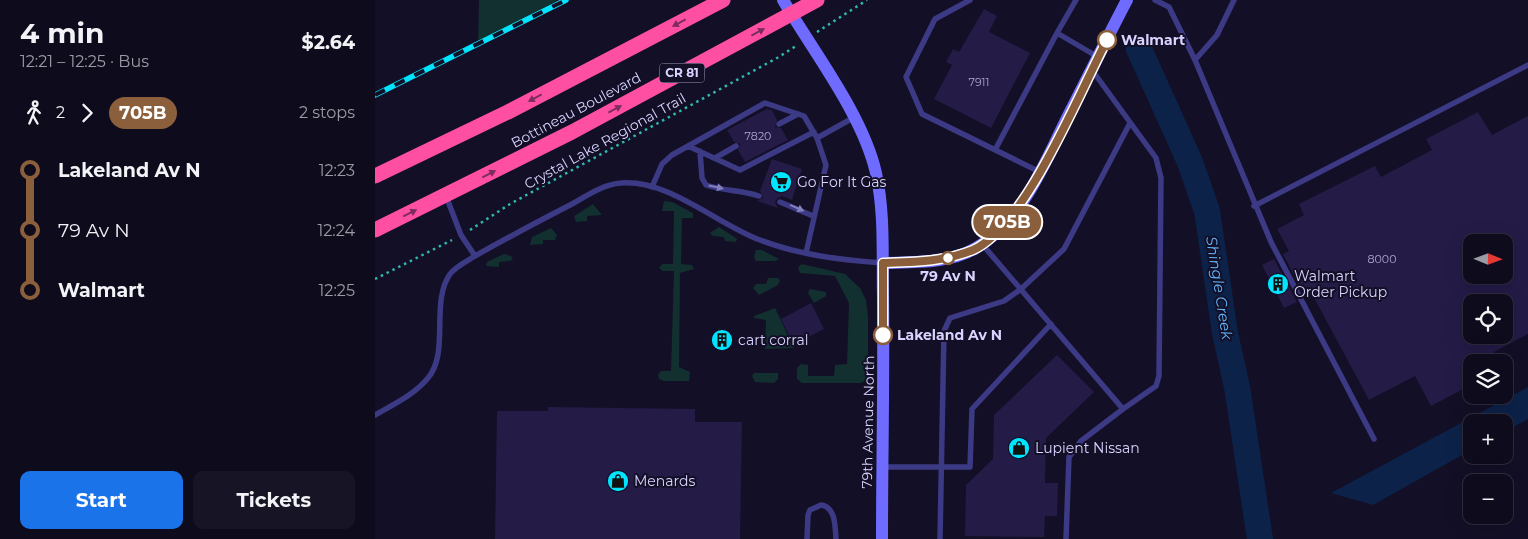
<!DOCTYPE html>
<html lang="en">
<head>
<meta charset="utf-8">
<style>
	body { margin:0; font-family:Montserrat,sans-serif; background:#171425; color:#f1f3f6; height:100vh; display:flex; flex-direction:column; font-size:19px; white-space:nowrap }
	* { box-sizing:border-box; margin:0 }
	p { font-size:16px; color:#9b9ba3 }
	.icon { flex:none; width:28px; height:28px; fill:none; stroke:currentColor; stroke-width:2; stroke-linecap:round; stroke-linejoin:round }
	.map { position:relative; flex:1; overflow:hidden }
	.panel { display:flex; flex-direction:column; background:#0e0b1c; width:375px }
	.panel>* { flex:none }
	.badge { padding:0 10px; border-radius:16px; font-size:18px; line-height:32px }
	.needle { width:32px; rotate:91deg }
	.fabs { position:absolute; left:1088px; top:234px; display:grid; gap:10px }
	.fabs a { display:grid; place-items:center; width:50px; height:50px; border-radius:10px; background:#0e0b1c; box-shadow:0 5px 20px #0002,0 0 0 1px #2e2b3b; font-size:25px }
	.map>.badge { position:absolute; translate:-50% -50%; box-shadow:0 0 0 2px #fff }
	.legs { display:flex; align-items:center; gap:8px; height:55px; padding:0 20px; font-size:16px }
	.legs p { margin-inline-start:auto }
	.headline { display:flex; align-items:center; justify-content:space-between; height:85px; padding:0 20px }
	h1 { font-size:28px; font-weight:700; line-height:38px }
	.cta { display:flex; gap:10px; margin-top:auto; padding:10px 20px }
	.cta a { flex:1; height:58px; border-radius:10px; background:#1a73e8; color:#fff; font-size:20px; font-weight:700; line-height:58px; text-align:center }
	.cta a+a { background:#171425; color:#f1f3f6 }
	ul { padding:0 20px; list-style:none }
	li { display:flex; align-items:center; gap:18px; height:60px; font-size:19px }
	li i { display:grid; place-items:center; width:8px; height:100%; margin:0 6px; background:currentColor }
	li i::after { content:''; width:12px; height:12px; margin:-6px; border:4px solid; border-radius:50%; background:#0e0b1c }
	li p { margin-inline-start:auto }
	li:first-child i { background:linear-gradient(#0000 50%,currentColor 0) }
	li:last-child i { background:linear-gradient(currentColor 50%,#0000 0) }
	main { display:flex; flex:1; min-height:0 }
	.map>svg:first-child { display:block }
	.green { fill:#12302f }
	.water { fill:#0c2248 }
	.lines { fill:none; stroke-linecap:round; stroke-linejoin:round }
	.river { stroke:#0c2248; stroke-width:26 }
	.building { fill:#241b47; fill-rule:evenodd }
	.path { stroke:#2fb8b0; stroke-width:2.5; stroke-dasharray:2.5 4; stroke-linecap:butt }
	.lane { stroke:#3d3a85; stroke-width:5.5 }
	.secondary { stroke:#6f6bff; stroke-width:12 }
	.highway { stroke:#ff4fa3; stroke-width:15 }
	.rail-casing { stroke:#00e5ff; stroke-width:5.5 }
	.rail { stroke:#130f26; stroke-width:4; stroke-dasharray:11; stroke-linecap:butt }
	.oneway { fill:#7d2c5e }
	.oneway2 { fill:#837fbc }
	.line-1-casing { stroke:#fff; stroke-width:11 }
	.line-1 { stroke:#8b5e3c; stroke-width:8 }
	.stop-1-dot { fill:#fff; stroke:#8b5e3c; stroke-width:2.5 }
	.labels { text-anchor:middle; stroke-width:4; stroke-linejoin:round; paint-order:stroke }
	.number-label { font-size:11px; fill:#aca6d1 }
	.shield { fill:#130f26; stroke:#9e99be; stroke-width:1 }
	.shield-label { font-size:12px; font-weight:bold; fill:#d9d4ff }
	.stop-label { font-size:14px; font-weight:bold; fill:#d9d4ff; stroke:#130f26; text-anchor:start }
	.street-label { font-size:14px; fill:#d9d4ff; stroke:#130f26 }
	.poi-label { font-size:14px; fill:#d9d4ff; stroke:#130f26; text-anchor:start }
	.water-label { font-size:15px; font-style:italic; fill:#62b6ff; stroke:#130f26 }
</style>
</head>
<body>
<main>
<section class="panel">
<div class="headline"><div><h1>4 min</h1><p>12:21 – 12:25 · Bus</p></div><b>$2.64</b></div>
<div class="legs"><svg class="icon" aria-label="walk" viewBox="0 0 24 24"><circle cx="13" cy="4" r="2"/><path d="M13 8l-2 6 4 7M11 14l-3 7M7 12l3-4h3l4 4"/></svg>2<svg class="icon" aria-label="forward" viewBox="0 0 24 24"><path d="M9 5l7 7-7 7"/></svg><b class="badge" style="background:#8b5e3c;color:#fff">705B</b><p>2 stops</p></div>
<ul>
<li><i style="color:#8b5e3c"></i><b>Lakeland Av N</b><p>12:23</p></li>
<li><i style="color:#8b5e3c"></i><span>79 Av N</span><p>12:24</p></li>
<li><i style="color:#8b5e3c"></i><b>Walmart</b><p>12:25</p></li>
</ul>
<div class="cta"><a>Start</a><a>Tickets</a></div>
</section>
<div class="map">
<svg width="1153" height="539" viewBox="0 0 1153 539">
	<rect width="100%" height="100%" fill="#130f26"/>
	<path class="green" d="M104 0H183L103 45Z
		M289 201 297 202 318 213V218H307L306 264 317 265 319 269 305 273 304 367 315 372 314 381H289L284 379 283 374 286 371H296L299 271H288L284 268 287 264H298L299 211H287Z
		M218 204 227 215 212 216V221L201 222 199 216Z
		M344 227 362 239 361 242 350 241 349 237 338 236 335 233Z
		M176 228 182 235 180 240H168V244L155 245 157 237Z
		M381 250H387L404 259 401 261H381L379 257Z
		M129 254 136 256 138 259 135 261 124 262V267L111 266 112 262Z
		M427 264 470 274 485 288 491 300 493 318V380L485 383H427L422 379V368L426 364 433 365V376H459L460 365 472 364 474 303 460 276 425 273 423 267Z
		M393 278H403L405 280 403 285 384 295 378 288 381 284H391Z
		M435 289 451 292V296L439 303 433 293Z
		M400 308 419 348 390 349 391 320 379 318V316Z
		M379 373H403V379L399 383 380 382 377 376Z"/>
	<path class="water" d="M1153 387V419L1129 432V422H1096V450L998 505 956 493Z"/>
	<g class="lines">
		<path class="river" d="M764 49 815 162 832 211 850 333 862 387 885 539"/>
	</g>
	<path class="building" d="M609 9 622 16 614 32 655 53 616 128 559 99 577 65 571 62 578 49 584 52Z
		M392 109 397 110 402 120 400 127 406 128 413 140 370 162 363 150 365 144 359 142 352 130Z
		M1103 112 1117 135 1153 116V334L1119 352 1124 362H1096V385L1056 406 1040 376 994 400 937 294 930 297 908 254 914 251 902 229 929 215 924 204 1000 166 1006 177 1057 150 1051 139ZM1096 242H1129V275H1096ZM1096 302H1129V335H1096Z
		M397 159 427 169 417 200 407 196 403 198 400 202 403 208 382 201 388 198 385 191Z
		M899 259 922 302 909 308 887 265Z
		M436 303 449 329 419 345 406 319Z
		M682 355 719 392 671 438 670 483H683L682 516H670L669 537 590 536 591 485 618 459 619 415Z
		M173 407 320 409V422H367L365 539H120L122 411H173Z"/>
	<g class="lines">
		<path class="path" d="M442 32 492 0
			M95 230 135 204 402 58 421 46
			M0 279 77 240"/>
		<path class="lane" d="M595 0 560 19 531 77 547 114 665 172
			M701 0 682 33 723 57
			M780 0 794 7 820 60 896 242 999 439
			M820 60 842 35 859 0
			M717 70 781 158 786 178 784 376 781 386 748 409
			M404 124 423 114
			M442 138 478 118
			M313 146 365 170 439 132
			M620 150 682 33
			M325 151 327 178 331 185C348 191 366 190 384 196
			M340 158 361 146
			M277 187 287 164 297 155 390 103 429 116 442 138 451 165 431 253
			M71 196 86 235 100 256C132 238 164 221 197 204 211 196 229 184 246 183 293 179 342 224 385 240 424 255 466 260 508 263
			M405 202 438 216
			M879 206 1153 65
			M607 244 748 409 706 441 694 457 691 539
			M0 415C19 404 39 395 53 378 75 352 55 303 75 274 80 267 92 261 100 256
			M507 467H595L597 409 676 324
			M432 539 433 515 435 510 446 505C461 507 460 527 461 539
			M565 539 569 331 575 318 629 301 646 289 689 249 755 123"/>
		<path class="secondary" d="M408 0C438 51 488 115 501 173 510 214 507 255 508 297 509 378 507 458 507 539
			M508 263C538 262 574 264 601 248 648 220 670 162 693 116 713 77 732 38 752 0"/>
		<path class="highway" d="M0 176 133 112 348 0
			M0 230 197 132 442 0"/>
		<g class="rail-casing">
			<path id="rail" d="M0 95 191 0"/>
		</g>
		<use href="#rail" class="rail"/>
	</g>
	<defs><path id="oneway-solid" d="M-6-.8H1V-3.2L6.5 0L1 3.2V.8H-6Z" transform="scale(1.25)"/></defs>
	<g class="oneway">
		<use href="#oneway-solid" transform="translate(304 23) rotate(152)"/>
		<use href="#oneway-solid" transform="translate(383 32) rotate(-28)"/>
		<use href="#oneway-solid" transform="translate(160 98) rotate(152)"/>
		<use href="#oneway-solid" transform="translate(240 109) rotate(-28)"/>
		<use href="#oneway-solid" transform="translate(114 174) rotate(-27)"/>
		<use href="#oneway-solid" transform="translate(35 213) rotate(-26)"/>
	</g>
	<g class="oneway2">
		<use href="#oneway-solid" transform="translate(341 187) rotate(12)"/>
		<use href="#oneway-solid" transform="translate(422 208) rotate(24)"/>
	</g>
	<g class="lines">
		<g class="line-1-casing">
			<path id="line-1" d="M508 335V263C538 262 569 262 598 250 651 226 704 93 732 40"/>
		</g>
		<use href="#line-1" class="line-1"/>
	</g>
	<defs>
		<g id="supermarket-disc" transform="scale(1.125)"><circle r="9.5" fill="#00e5ff" stroke="#130f26"/><path d="M-6-5.5h2.5l.6 2H6L4.5 2H-2.5L-4.4-4H-6ZM-1.5 3.2a1.3 1.3 0 1 0 .1 0ZM3 3.2a1.3 1.3 0 1 0 .1 0Z" fill="#111"/></g>
		<g id="building-disc" transform="scale(1.125)"><circle r="9.5" fill="#00e5ff" stroke="#130f26"/><path d="M-4-6H4V6H1V3H-1V6H-4ZM-2.5-4.3h1.7v1.8h-1.7ZM.8-4.3h1.7v1.8H.8ZM-2.5-1h1.7V.8h-1.7ZM.8-1h1.7V.8H.8Z" fill="#111"/></g>
		<g id="shop-disc" transform="scale(1.125)"><circle r="9.5" fill="#00e5ff" stroke="#130f26"/><path d="M-5-2.5h2.3a2.7 3.5 0 0 1 5.4 0H5L5.5 6h-11ZM-1.5-2.5h3a1.5 2.3 0 0 0-3 0Z" fill="#111"/></g>
	</defs>
	<g fill-rule="evenodd">
		<use href="#supermarket-disc" x="406" y="182"/>
		<use href="#building-disc" x="903" y="284"/>
		<use href="#building-disc" x="347" y="340"/>
		<use href="#shop-disc" x="644" y="448"/>
		<use href="#shop-disc" x="243" y="481"/>
	</g>
	<g class="stop-1-dot">
		<circle cx="732" cy="40" r="9"/>
		<circle cx="573" cy="258" r="6"/>
		<circle cx="508" cy="335" r="9"/>
	</g>
	<g class="labels">
		<g class="number-label">
			<text x="604" y="86">7911</text>
			<text x="383" y="140">7820</text>
			<text x="1007" y="263">8000</text>
		</g>
		<rect class="shield" x="284.5" y="63.5" width="45" height="19" rx="4"/>
		<g class="shield-label">
			<text x="307" y="77">CR 81</text>
		</g>
		<g class="stop-label">
			<text x="746" y="45">Walmart</text>
			<text x="573" y="281" text-anchor="middle">79 Av N</text>
			<text x="522" y="340">Lakeland Av N</text>
		</g>
		<g class="street-label">
			<text transform="translate(201 110) rotate(-28)" y="5">Bottineau Boulevard</text>
			<text transform="translate(230 141) rotate(-29)" y="5">Crystal Lake Regional Trail</text>
			<text transform="translate(493 422) rotate(-89)" y="5">79th Avenue North</text>
		</g>
		<g class="poi-label">
			<text x="422" y="187">Go For It Gas</text>
			<text x="919" y="281">Walmart<tspan x="919" dy="16">Order Pickup</tspan></text>
			<text x="363" y="345">cart corral</text>
			<text x="660" y="453">Lupient Nissan</text>
			<text x="259" y="486">Menards</text>
		</g>
		<g class="water-label">
			<text transform="translate(844 288) rotate(81)" y="5">Shingle Creek</text>
		</g>
	</g>
</svg>
<div class="fabs">
<a><svg class="needle" viewBox="-14 -14 28 28"><path d="M0-13l5 13h-10z" fill="#e53935"/><path d="M0 13l5-13h-10z" fill="#9b9ba3"/></svg></a>
<a><svg class="icon" aria-label="locate" viewBox="0 0 24 24"><circle cx="12" cy="12" r="6"/><path d="M12 2v4M12 18v4M2 12h4M18 12h4"/></svg></a>
<a><svg class="icon" aria-label="layers" viewBox="0 0 24 24"><path d="M12 4l9 5-9 5-9-5zM3 14l9 5 9-5"/></svg></a>
<a>+</a>
<a>−</a>
</div>
<b class="badge" style="left:632px;top:222px;background:#8b5e3c;color:#fff">705B</b>
</div>
</main>
</body>
</html>
